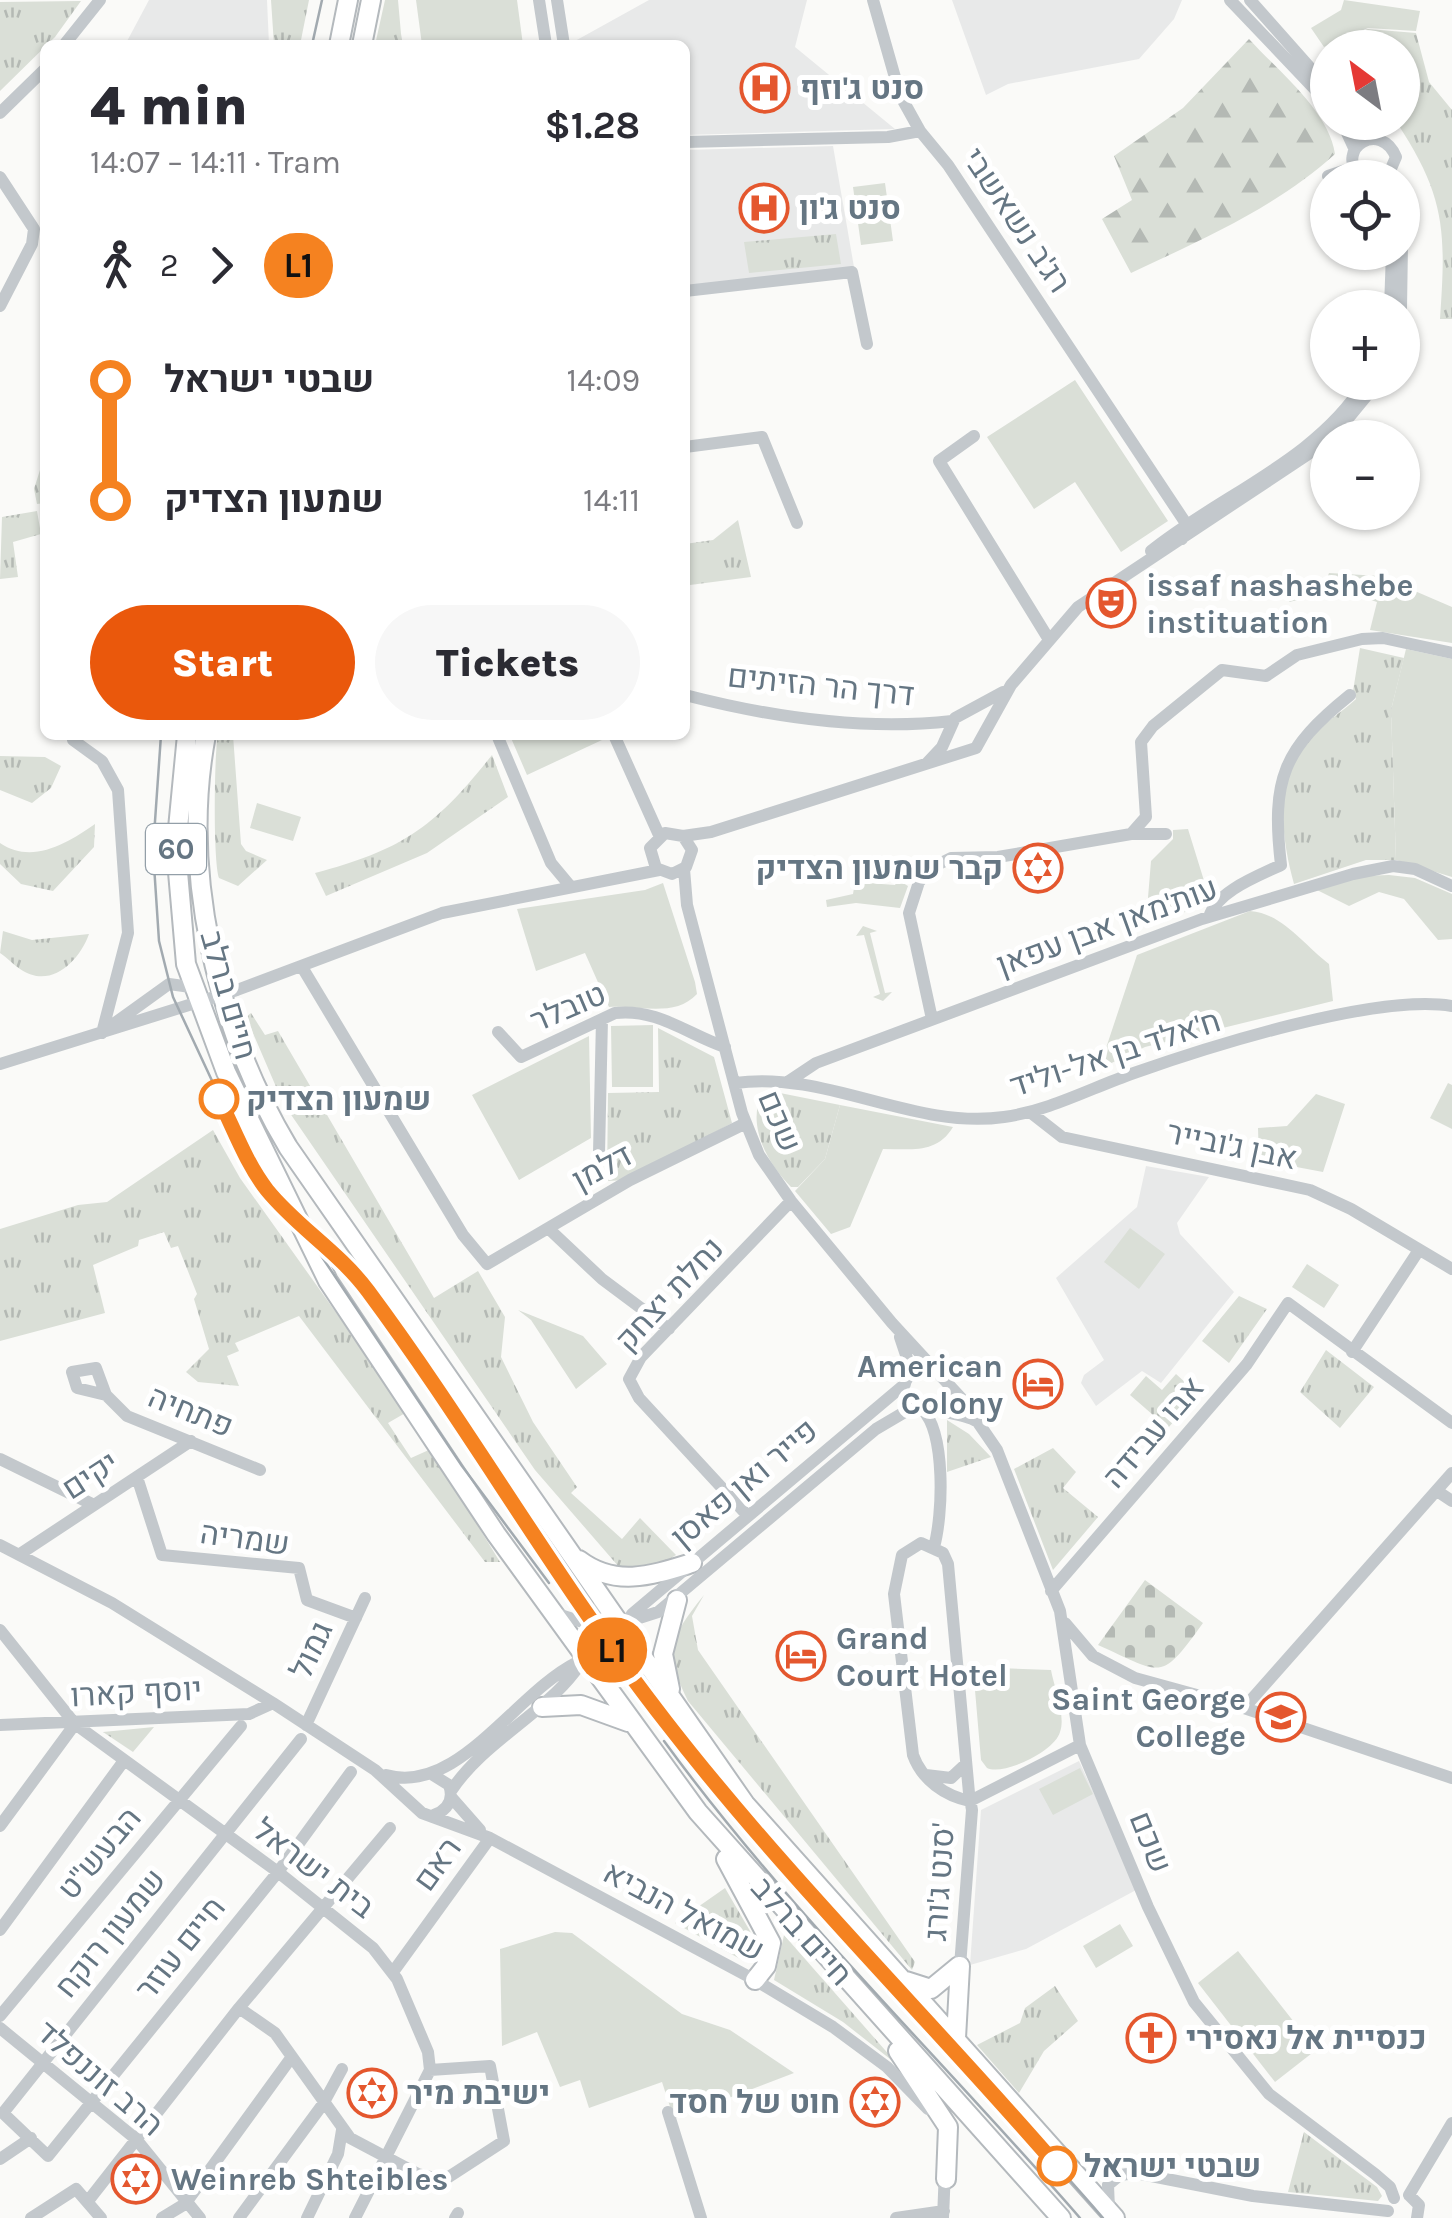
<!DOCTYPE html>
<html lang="en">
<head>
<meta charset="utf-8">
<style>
	body { margin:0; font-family:Karla,Heebo,sans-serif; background:#f7f7f7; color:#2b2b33; height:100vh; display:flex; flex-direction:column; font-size:38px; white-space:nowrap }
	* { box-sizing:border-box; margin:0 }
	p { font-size:32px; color:#7c7c81 }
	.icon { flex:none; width:55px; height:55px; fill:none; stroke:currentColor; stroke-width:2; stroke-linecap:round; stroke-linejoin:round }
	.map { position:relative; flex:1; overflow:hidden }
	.side { position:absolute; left:40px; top:40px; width:650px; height:700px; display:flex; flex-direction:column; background:#fff; border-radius:15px; box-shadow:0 2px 8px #0004 }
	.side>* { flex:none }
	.badge { padding:0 20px; border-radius:32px; font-size:35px; line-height:65px }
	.needle { width:65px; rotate:328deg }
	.buttons { position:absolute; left:1310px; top:30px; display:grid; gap:20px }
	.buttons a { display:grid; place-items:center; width:110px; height:110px; border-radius:50%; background:#fff; box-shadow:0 2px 8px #0004; font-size:50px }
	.map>.badge { position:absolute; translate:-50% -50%; box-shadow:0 0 0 5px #fff }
	.legs { display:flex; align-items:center; gap:15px; height:110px; padding:0 50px; font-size:32px }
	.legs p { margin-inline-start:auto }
	.head { display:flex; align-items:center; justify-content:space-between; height:170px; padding:0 50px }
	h1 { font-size:55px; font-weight:800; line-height:75px }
	.primary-button { display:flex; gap:20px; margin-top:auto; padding:20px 50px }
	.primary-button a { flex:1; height:115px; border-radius:60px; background:#ea580c; color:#fff; font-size:40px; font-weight:800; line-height:115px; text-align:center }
	.primary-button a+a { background:#f7f7f7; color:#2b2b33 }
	ul { padding:0 50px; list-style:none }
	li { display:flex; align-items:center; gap:35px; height:120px; font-size:38px }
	li i { display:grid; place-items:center; width:15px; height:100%; margin:0 12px; background:currentColor }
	li i::after { content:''; width:25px; height:25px; margin:-12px; border:8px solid; border-radius:50%; background:#fff }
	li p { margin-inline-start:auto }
	li:first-child i { background:linear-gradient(#0000 50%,currentColor 0) }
	li:last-child i { background:linear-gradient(currentColor 50%,#0000 0) }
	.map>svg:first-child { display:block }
	.built { fill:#e8e9e9 }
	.green { fill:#dadfd7 }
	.forest { fill:url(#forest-firs) }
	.cemetery { fill:url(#cemetery-stones) }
	.park { fill:url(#park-tufts) }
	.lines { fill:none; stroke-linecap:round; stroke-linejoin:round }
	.highway-casing { stroke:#b4b9bd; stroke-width:22 }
	.minor { stroke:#c3c8cc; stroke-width:12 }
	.highway { stroke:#fff; stroke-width:18 }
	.tram { stroke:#a2aab0; stroke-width:2.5 }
	.line-1-casing { stroke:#fff; stroke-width:22 }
	.line-1 { stroke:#f58220; stroke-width:15 }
	.stop-1-dot { fill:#fff; stroke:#f58220; stroke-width:5 }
	.labels { text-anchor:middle; stroke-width:10; stroke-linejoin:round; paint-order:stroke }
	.shield { fill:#fff; stroke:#939fa8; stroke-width:2.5 }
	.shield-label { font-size:30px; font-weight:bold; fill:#657683 }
	.poi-label { font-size:32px; font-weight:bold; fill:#657683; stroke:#fff; text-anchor:start }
	.street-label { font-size:32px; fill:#657683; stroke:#fff }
	.stop-label { font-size:32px; font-weight:bold; fill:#657683; stroke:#fff; text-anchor:start }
</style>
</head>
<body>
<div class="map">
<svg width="1452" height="2218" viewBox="0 0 1452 2218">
	<defs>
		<pattern id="forest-firs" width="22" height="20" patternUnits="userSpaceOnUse" patternTransform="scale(2.5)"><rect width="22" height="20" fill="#dadfd7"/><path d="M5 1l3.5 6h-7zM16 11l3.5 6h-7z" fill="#b4b9b4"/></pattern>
		<pattern id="cemetery-stones" width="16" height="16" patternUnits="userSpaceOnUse" patternTransform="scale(2.5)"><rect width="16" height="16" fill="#dadfd7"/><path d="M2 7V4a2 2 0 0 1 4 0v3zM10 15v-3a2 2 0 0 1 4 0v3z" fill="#b4b9b4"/></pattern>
		<pattern id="park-tufts" width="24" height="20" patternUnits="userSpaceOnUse" patternTransform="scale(2.5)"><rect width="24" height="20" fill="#dadfd7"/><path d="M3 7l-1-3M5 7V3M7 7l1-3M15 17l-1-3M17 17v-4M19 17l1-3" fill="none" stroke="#b4b9b4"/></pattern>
	</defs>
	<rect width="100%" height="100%" fill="#fafaf8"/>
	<path class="built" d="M149 0H267L269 45H125Z
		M649 0H807L795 47 895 129 685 135V45H576L575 41Z
		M952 0H1182L1174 19 1139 59 1008 84 986 95Z
		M833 146 854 267 685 286V150Z
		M1146 1166 1209 1177 1177 1223 1180 1234 1234 1292 1161 1383 1142 1371 1096 1406 1081 1383 1084 1375 1104 1360 1056 1278 1137 1207Z
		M1079 1761 1138 1889 1026 1949 970 1965 981 1810Z"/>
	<path class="green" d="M416 0H517L523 45H422Z
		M1344 0 1420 11 1416 31 1368 28 1324 47 1311 28 1341 10Z
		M885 183 893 241 861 245 853 187Z
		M1075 380 1168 521 1121 552 1075 482 1034 509 987 437Z
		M1329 573 1380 576 1452 607V643L1370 630 1377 602C1345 590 1321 595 1289 602L1294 595 1325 583Z
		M1406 649 1452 659V877L1396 860 1391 710Z
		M513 735H600L602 740 527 775 511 738Z
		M257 803 301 817 293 841 250 828Z
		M1188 829 1210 900 1162 923 1146 922 1151 861 1173 839V830Z
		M1389 875 1415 878 1452 894V939L1438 940 1404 899 1379 892 1349 906 1317 890 1360 876Z
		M898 880 908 886 900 908 856 903 827 907 826 900 853 894 855 882 895 885Z
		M663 883 695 982 697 994C675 1018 639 1005 609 1007L585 953 536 971 517 909 645 890Z
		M1250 911C1282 913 1304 945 1329 964L1333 1001 1145 1047 1099 1069 1137 955Z
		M863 926 877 931 870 933 885 993 892 992 883 1001 873 997 880 994 864 935 856 936Z
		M653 1025V1087H612L611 1026Z
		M589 1036 591 1138 519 1180 472 1095Z
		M1448 1083 1452 1085V1129L1430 1118Z
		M1316 1094 1345 1104 1323 1172 1259 1160 1258 1128 1287 1126Z
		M840 1105 953 1127C937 1154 911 1149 883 1149L850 1227 831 1234 795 1191 825 1159Z
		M1130 1228 1165 1254 1139 1289 1104 1262Z
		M1307 1264 1339 1285 1324 1308 1292 1287Z
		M518 1310 583 1336 607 1364 576 1389 531 1320Z
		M973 1667 1051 1670C1054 1687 1066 1716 1060 1732 1055 1751 1004 1776 987 1768L981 1760Z
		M1080 1768 1093 1794 1053 1815 1039 1789Z
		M1120 1924 1133 1946 1096 1968 1083 1946Z
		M555 1932 572 1933 682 2014 730 2030 794 2073 674 2119 662 2082 589 2108 580 2080 560 2087 537 2032 502 2046 500 1949Z
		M1238 1951 1316 2050 1275 2082 1198 1983Z"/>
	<path class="forest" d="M1249 39C1277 70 1329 111 1335 154 1277 207 1201 240 1131 273L1102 219 1132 200 1114 156 1183 108Z"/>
	<path class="cemetery" d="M1145 1580 1203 1623C1160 1683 1163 1674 1098 1645Z"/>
	<path class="park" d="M271 0H309L300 45H274Z
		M385 0H398L402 45H375Z
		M81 1 55 37 0 91V2Z
		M1368 29 1416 33 1429 82 1452 110V319H1440C1446 232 1446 197 1397 123L1402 122V48L1325 49 1338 39Z
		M836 234 841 264 749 273 744 242Z
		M45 454V503L37 504 34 489Z
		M37 511 41 534 13 542 18 577 0 579 2 517Z
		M738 520 751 577 690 585 685 573V544L713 540Z
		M1360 648 1404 658 1391 710 1396 860H1366L1294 884C1280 833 1274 777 1313 735 1326 721 1342 712 1356 699L1353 691Z
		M218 735H233L241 844 246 851 267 860 238 886 219 878C213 861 214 754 218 735Z
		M492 755 508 797 427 853 326 896 315 873C403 850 436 826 492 755Z
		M0 756 45 757 61 766 51 788 32 803 0 790Z
		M95 824 94 847 53 891 21 884 0 864V843C32 865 68 843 95 824Z
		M3 931 32 940 89 934C79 962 50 990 20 969 12 964 8 958 0 953Z
		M251 1013 265 1035 278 1031 434 1298 478 1271 505 1317 501 1357 533 1422 577 1487 571 1493 622 1539 640 1518 676 1555 660 1565 619 1567 535 1470 283 1103 246 1017Z
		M658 1028 714 1057 732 1123 627 1180 607 1181 608 1093 659 1092Z
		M775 1092 840 1105 825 1159 798 1187H791C771 1167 751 1134 758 1105Z
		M213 1130 240 1178 407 1412 388 1423 411 1458 431 1449 500 1562H485L299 1316 235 1343 239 1351 227 1356 239 1386 198 1382 186 1372 209 1349 194 1299 197 1294 178 1246 171 1248 164 1232 139 1240 138 1246 93 1265 105 1313 0 1341V1229L78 1205 107 1202Z
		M1239 1296 1267 1309 1229 1363 1202 1341Z
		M1326 1350 1374 1387 1340 1428 1300 1392Z
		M1176 1374 1198 1394 1168 1428 1130 1395 1146 1376 1162 1390Z
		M947 1420 969 1434 991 1457 947 1472Z
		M1053 1448 1076 1472 1063 1488 1098 1517 1053 1570 1014 1469Z
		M704 1595 692 1616 698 1650 915 1962 912 1970 688 1701C663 1651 671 1636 704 1595Z
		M154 1727 133 1752 103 1732Z
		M725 1888 757 1943 752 1959 742 1960 675 1923Z
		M784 1935 899 2066 843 2022 774 1980Z
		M1055 1986 1078 2021 1044 2051 1019 2093 977 2045 1020 2023 1025 2008Z
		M1304 2132 1377 2187 1382 2196 1378 2201 1288 2192Z"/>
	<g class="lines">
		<g class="highway-casing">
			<path id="highway" d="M339 45 348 0
				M362 45 371 0
				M187 735 176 849 186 964 226 1072 328 1281 496 1534 698 1812 1061 2218
				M206 735C180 872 217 1028 288 1147L745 1804 1115 2218
				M579 1560C616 1588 653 1575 692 1563
				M670 1689 663 1654 677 1600
				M542 1707 581 1705 628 1722
				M726 1859 771 1943 766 1966 755 1980
				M906 1981 931 1989 959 1966
				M956 2038 960 1966
				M898 2051 948 2127 946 2179"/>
		</g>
		<path class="minor" d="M539 0 546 45
			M557 0 564 45
			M873 0 900 95 920 131
			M1230 0 1328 103
			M1250 0 1328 88
			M64 45 100 0
			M0 113 45 69
			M1342 122 1354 148
			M1354 122 1369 138
			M685 142 888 137 920 131 948 165 1187 525 1182 539
			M1328 176 1352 168
			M0 177 34 229 32 244 0 306
			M1360 178C1334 147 1381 120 1396 157L1387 178
			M685 291 852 272 867 344
			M1390 308 1392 252
			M1401 308 1402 245
			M974 436 939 461 1048 638
			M1332 438 1378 382
			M685 447 762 437 797 523
			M1151 551C1220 495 1316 461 1365 382
			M685 695C770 717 864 731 952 721
			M497 735 551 863 571 887
			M614 735 659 835
			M73 740 102 761 118 790 128 933 102 1033
			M927 763 942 747 955 718 1003 692
			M1131 834H1166
			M683 836 692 850 686 867 672 874 656 868 650 848 665 833 683 836 711 832 976 748 1011 685 1078 607 1328 441
			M684 869 687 905 742 1113 759 1155 791 1201 892 1323 962 1399 997 1450 1060 1611 1080 1745 1148 1907 1194 2002 1269 2094 1375 2174 1390 2187 1394 2198
			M1209 917C1217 891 1258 876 1281 865 1271 779 1283 749 1350 695
			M302 967 463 1235 487 1264 630 1180 746 1123
			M932 1019 909 913 919 882 931 868 951 858 998 857 1131 834 1146 817 1141 742 1153 726 1222 670 1266 676 1297 655 1362 639 1383 638 1452 653
			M108 1028 169 984 198 988
			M498 1032 521 1057 615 1013C657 1008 687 1034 725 1047
			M0 1064 237 990 442 913 659 870
			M789 1081 816 1063 1202 919 1353 874 1393 866 1415 869 1452 886
			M735 1083C827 1070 913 1130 1004 1117 1049 1111 1091 1088 1134 1073 1208 1047 1377 993 1452 1006
			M1030 1112 1062 1137 1310 1190 1351 1209 1452 1269
			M599 1153 602 1019
			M549 1229 602 1279 669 1329
			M900 1337 912 1373
			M1352 1352 1419 1250
			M931 1368C922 1368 915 1368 909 1376 883 1411 958 1409 976 1421
			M106 1395 77 1388 72 1372 96 1368 106 1395 127 1416 260 1470
			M922 1409C946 1433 943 1515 934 1547
			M0 1459 94 1505
			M137 1477 162 1555 299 1568 307 1600 356 1618
			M1437 1491 1452 1501
			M747 1515 639 1398 629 1379 641 1357 791 1201
			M0 1545 112 1603 273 1703 375 1770 422 1813 490 1838 755 1980 833 2027 887 2067 928 2109
			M20 1554 191 1441
			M1051 1591 1247 1364 1288 1303 1452 1423
			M557 1614 605 1629 658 1612 876 1429 915 1406
			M1065 1623 1093 1656 1135 1678 1244 1708 1452 1778
			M0 1630 75 1724 278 1872 373 1948 397 1979 428 2052 430 2070 355 2218
			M612 1693 615 1642 632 1614 905 1384
			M1244 1708 1452 1473
			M0 1725 249 1714 273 1703
			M306 1725 365 1598
			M301 1739 3 2113 48 2156 278 1872 351 1772
			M386 1775C483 1803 554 1605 646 1665
			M433 1775 449 1785C454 1799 448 1810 434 1815
			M926 1775 951 1778 966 1764
			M451 1791C496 1722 601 1694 600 1598
			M451 1797 480 1830
			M0 1826 75 1724
			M0 1930 123 1762
			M960 1966 972 1810 969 1793 948 1564 943 1553 921 1543 902 1555 894 1594 913 1755C922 1780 945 1796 970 1801L1080 1745
			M393 1972 490 1838
			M239 2008 275 2033 350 2138 418 2174 444 2180 504 2141 490 2066 430 2070
			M0 2016 241 1726
			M0 2028 136 2139 200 2218
			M668 2112 701 2218
			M0 2159 31 2138
			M1409 2195 1452 2123
			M1409 2195 1419 2205 1417 2218
			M88 2201 239 2008 390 1828
			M1109 2209 1108 2185 1120 2175 1136 2173 1253 2196 1388 2211
			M31 2218 76 2189 101 2218
			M162 2218 185 2204 291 2058
			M239 2218 323 2104 342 2069
			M307 2218 338 2154 342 2130
			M455 2218 458 2213
			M896 2218 944 2211
			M943 2218 945 2170"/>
		<use href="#highway" class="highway"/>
		<path class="tram" d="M312 45 322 0
			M161 735 153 850 159 941 173 997 255 1173 287 1212 339 1255 368 1291C471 1431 557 1583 664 1720 800 1895 958 2051 1103 2218
			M318 1251 462 1466 549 1583
			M664 1741C788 1911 942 2059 1080 2218"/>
	</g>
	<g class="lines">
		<g class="line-1-casing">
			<path id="line-1" d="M219 1099C234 1129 246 1163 267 1190 297 1227 339 1252 368 1291 472 1431 558 1584 666 1722 787 1878 928 2017 1057 2166"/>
		</g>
		<use href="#line-1" class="line-1"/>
	</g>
	<defs>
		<g id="hospital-ring" transform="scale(2.5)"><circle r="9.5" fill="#fff" stroke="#e4572e" stroke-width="1.5"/><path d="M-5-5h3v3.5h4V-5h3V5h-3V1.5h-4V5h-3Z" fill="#e4572e"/></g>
		<g id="theatre-ring" transform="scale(2.5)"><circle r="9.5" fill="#fff" stroke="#e4572e" stroke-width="1.5"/><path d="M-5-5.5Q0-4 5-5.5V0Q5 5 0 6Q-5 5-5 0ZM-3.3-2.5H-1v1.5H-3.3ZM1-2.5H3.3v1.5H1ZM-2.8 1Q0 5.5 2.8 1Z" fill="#e4572e"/></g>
		<g id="synagogue-ring" transform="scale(2.5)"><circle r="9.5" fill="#fff" stroke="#e4572e" stroke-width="1.5"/><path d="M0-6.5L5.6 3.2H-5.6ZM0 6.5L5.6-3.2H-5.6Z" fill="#e4572e"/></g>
		<g id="hotel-ring" transform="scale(2.5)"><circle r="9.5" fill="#fff" stroke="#e4572e" stroke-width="1.5"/><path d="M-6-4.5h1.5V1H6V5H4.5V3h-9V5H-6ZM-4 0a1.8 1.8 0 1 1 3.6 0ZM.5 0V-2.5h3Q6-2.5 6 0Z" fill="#e4572e"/></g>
		<g id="university-ring" transform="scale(2.5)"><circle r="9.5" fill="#fff" stroke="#e4572e" stroke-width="1.5"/><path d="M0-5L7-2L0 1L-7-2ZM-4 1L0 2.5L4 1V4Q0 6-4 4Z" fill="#e4572e"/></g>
		<g id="church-ring" transform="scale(2.5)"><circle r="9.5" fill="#fff" stroke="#e4572e" stroke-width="1.5"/><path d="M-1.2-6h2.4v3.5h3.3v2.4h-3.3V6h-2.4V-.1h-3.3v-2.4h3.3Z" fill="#e4572e"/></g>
	</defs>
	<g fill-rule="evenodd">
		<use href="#hospital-ring" x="765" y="88"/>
		<use href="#hospital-ring" x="764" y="208"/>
		<use href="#theatre-ring" x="1111" y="603"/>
		<use href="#synagogue-ring" x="1038" y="868"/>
		<use href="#hotel-ring" x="1038" y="1384"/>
		<use href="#hotel-ring" x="801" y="1656"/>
		<use href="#university-ring" x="1281" y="1717"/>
		<use href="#church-ring" x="1151" y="2038"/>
		<use href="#synagogue-ring" x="372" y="2093"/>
		<use href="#synagogue-ring" x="875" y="2102"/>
		<use href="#synagogue-ring" x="136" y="2179"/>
	</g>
	<g class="stop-1-dot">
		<circle cx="219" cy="1099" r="18"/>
		<circle cx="1057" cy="2166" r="18"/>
	</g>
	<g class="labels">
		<rect class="shield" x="146" y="824" width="60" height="50" rx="8"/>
		<g class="shield-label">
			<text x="176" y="859">60</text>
		</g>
		<g class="poi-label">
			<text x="800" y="99">סנט ג'וזף</text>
			<text x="799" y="219">סנט ג'ון</text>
			<text x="1146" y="596">issaf nashashebe<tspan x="1146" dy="37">instituation</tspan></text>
			<text x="1003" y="879" text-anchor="end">קבר שמעון הצדיק</text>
			<text x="1003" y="1377" text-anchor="end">American<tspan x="1003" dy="37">Colony</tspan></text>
			<text x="836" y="1649">Grand<tspan x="836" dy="37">Court Hotel</tspan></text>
			<text x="1246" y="1710" text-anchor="end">Saint George<tspan x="1246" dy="37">College</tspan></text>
			<text x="1186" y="2049">כנסיית אל נאסירי</text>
			<text x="407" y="2104">ישיבת מיר</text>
			<text x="840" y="2113" text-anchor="end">חוט של חסד</text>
			<text x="171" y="2190">Weinreb Shteibles</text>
		</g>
		<g class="street-label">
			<text transform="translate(1017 220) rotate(56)" y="11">רג'ב נשאשבי</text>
			<text transform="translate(821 685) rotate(6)" y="11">דרך הר הזיתים</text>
			<text transform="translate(1107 926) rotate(-20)" y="11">עות'מאן אבן עפאן</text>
			<text transform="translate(229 995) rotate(74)" y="11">חיים ברלב</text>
			<text transform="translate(568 1007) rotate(-23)" y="11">טובלר</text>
			<text transform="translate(1115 1053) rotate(-18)" y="11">ח'אלד בן אל-וליד</text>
			<text transform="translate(780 1121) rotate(67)" y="11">שכם</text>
			<text transform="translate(1232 1145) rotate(12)" y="11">אבן ג'ובייר</text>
			<text transform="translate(602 1167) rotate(-28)" y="11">דלמן</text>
			<text transform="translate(669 1294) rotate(-47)" y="11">נחלת יצחק</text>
			<text transform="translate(191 1411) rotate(22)" y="11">פתחיה</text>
			<text transform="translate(1153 1432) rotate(-49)" y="11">אבו עבידה</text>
			<text transform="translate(90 1475) rotate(-33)" y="11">יקים</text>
			<text transform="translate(744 1483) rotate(-40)" y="11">פייר ואן פאסן</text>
			<text transform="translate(245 1538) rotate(8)" y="11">שמריה</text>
			<text transform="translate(311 1650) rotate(-65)" y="11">גמול</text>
			<text transform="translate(136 1692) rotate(-3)" y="11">יוסף קארו</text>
			<text transform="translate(1151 1842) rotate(68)" y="11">שכם</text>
			<text transform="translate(99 1853) rotate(-50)" y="11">הבעש"ט</text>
			<text transform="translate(437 1864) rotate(-54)" y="11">ראם</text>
			<text transform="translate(314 1868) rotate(37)" y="11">בית ישראל</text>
			<text transform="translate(939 1882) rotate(-86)" y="11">סנט ג'ורג'</text>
			<text transform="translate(684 1911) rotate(28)" y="11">שמואל הנביא</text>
			<text transform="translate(802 1931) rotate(48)" y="11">חיים ברלב</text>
			<text transform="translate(110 1933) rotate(-51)" y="11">שמעון רוקח</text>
			<text transform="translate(180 1948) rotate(-51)" y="11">חיים עוזר</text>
			<text transform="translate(100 2078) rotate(41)" y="11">הרב זוננפלד</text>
		</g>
		<g class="stop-label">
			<text x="246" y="1110">שמעון הצדיק</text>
			<text x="1084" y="2177">שבטי ישראל</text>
		</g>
	</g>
</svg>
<div class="buttons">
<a><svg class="needle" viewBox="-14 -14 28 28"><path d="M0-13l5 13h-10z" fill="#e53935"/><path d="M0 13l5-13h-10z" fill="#7c7c81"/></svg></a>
<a><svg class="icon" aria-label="locate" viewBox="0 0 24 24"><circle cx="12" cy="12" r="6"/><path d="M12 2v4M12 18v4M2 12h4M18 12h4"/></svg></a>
<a>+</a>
<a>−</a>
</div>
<b class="badge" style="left:612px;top:1650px;background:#f58220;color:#111">L1</b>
<section class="side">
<div class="head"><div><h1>4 min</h1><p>14:07 – 14:11 · Tram</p></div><b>$1.28</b></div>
<div class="legs"><svg class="icon" aria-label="walk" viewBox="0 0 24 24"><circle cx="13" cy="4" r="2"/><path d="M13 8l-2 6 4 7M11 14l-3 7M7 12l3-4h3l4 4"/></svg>2<svg class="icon" aria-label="forward" viewBox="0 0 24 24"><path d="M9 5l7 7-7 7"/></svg><b class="badge" style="background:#f58220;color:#111">L1</b></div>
<ul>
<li><i style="color:#f58220"></i><b>שבטי ישראל</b><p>14:09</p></li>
<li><i style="color:#f58220"></i><b>שמעון הצדיק</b><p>14:11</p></li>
</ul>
<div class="primary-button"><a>Start</a><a>Tickets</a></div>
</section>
</div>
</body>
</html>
